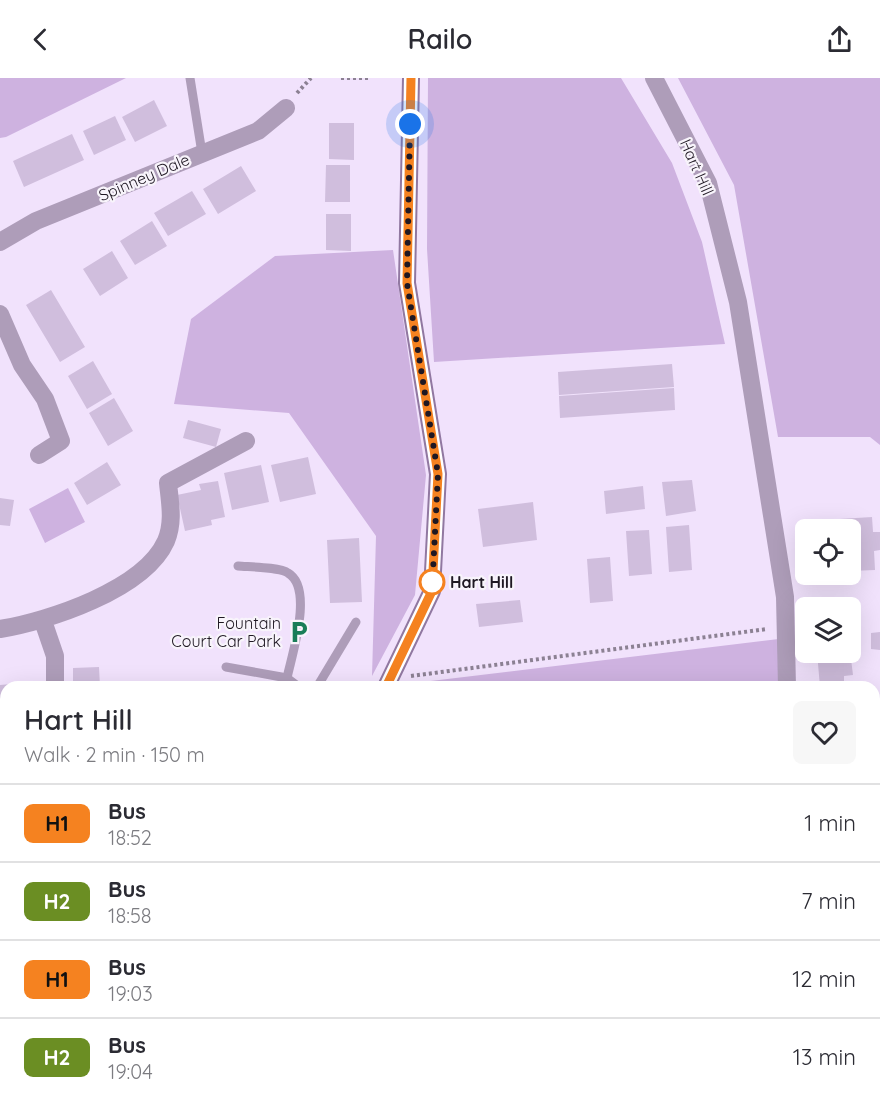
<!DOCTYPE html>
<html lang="en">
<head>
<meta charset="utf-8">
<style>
	body { margin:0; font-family:Quicksand,sans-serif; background:#f7f7f7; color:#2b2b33; height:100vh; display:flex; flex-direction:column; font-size:22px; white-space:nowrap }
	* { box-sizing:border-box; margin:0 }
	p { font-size:20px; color:#7c7c81 }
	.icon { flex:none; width:33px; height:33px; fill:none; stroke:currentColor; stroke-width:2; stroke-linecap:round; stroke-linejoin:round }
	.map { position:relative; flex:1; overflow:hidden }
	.side { position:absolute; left:0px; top:603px; width:880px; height:428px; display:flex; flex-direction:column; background:#fff; border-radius:18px 18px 0 0; box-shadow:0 6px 24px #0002 }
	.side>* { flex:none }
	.badge { padding:0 12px; border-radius:9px; font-size:21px; line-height:39px }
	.tools { position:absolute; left:795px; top:441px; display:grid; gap:12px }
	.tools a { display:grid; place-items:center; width:66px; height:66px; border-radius:9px; background:#fff; box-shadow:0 6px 24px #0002; font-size:30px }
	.you { position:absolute; width:30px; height:30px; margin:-15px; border:4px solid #fff; border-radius:50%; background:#1a73e8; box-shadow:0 0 0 9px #1a73e833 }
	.map>.badge { position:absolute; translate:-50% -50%; box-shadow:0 0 0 3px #fff }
	.round { display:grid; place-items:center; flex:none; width:63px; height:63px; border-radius:9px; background:#f7f7f7 }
	.summary { display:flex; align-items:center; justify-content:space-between; height:102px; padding:0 24px }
	h1 { font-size:28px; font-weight:600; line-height:45px }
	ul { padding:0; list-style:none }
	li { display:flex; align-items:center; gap:18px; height:78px; padding:0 24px; border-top:2px solid #e1e1e2 }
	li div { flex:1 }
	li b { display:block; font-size:22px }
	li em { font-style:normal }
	li .badge { min-width:66px; font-weight:700; text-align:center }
	header { display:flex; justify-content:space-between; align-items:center; height:78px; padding:0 24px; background:#fff; font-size:27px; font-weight:600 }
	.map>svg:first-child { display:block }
	.green { fill:#ceb2e0 }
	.building { fill:#d0bedd }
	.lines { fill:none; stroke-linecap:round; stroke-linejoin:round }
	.path { stroke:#8c8193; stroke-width:4; stroke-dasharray:3 3; stroke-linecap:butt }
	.lane { stroke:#ae9db9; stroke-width:9 }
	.street { stroke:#ae9db9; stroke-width:18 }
	.secondary { stroke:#9178a1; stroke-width:18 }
	.line-casing { stroke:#fff; stroke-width:14 }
	.line { stroke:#f58220; stroke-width:9 }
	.walk { stroke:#1f1823; stroke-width:6; stroke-dasharray:0 10.8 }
	.stop-dot { fill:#fff; stroke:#f58220; stroke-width:3 }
	.labels { text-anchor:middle; stroke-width:4.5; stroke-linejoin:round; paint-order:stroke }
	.street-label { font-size:16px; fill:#1f1823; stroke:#f8f4fb }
	.stop-label { font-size:16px; font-weight:bold; fill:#1f1823; stroke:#f8f4fb; text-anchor:start }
	.poi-label { font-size:16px; fill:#1f1823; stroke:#f8f4fb; text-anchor:end }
</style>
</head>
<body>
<header><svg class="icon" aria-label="back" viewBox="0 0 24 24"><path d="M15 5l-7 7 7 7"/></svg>Railo<svg class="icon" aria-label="share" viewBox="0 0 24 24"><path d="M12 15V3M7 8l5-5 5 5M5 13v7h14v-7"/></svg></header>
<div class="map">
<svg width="880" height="1030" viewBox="0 0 880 1030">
	<rect width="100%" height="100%" fill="#f1e2fc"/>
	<path class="green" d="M0 0H126L6 59 0 60Z
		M428 0H621L672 85 702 164 725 266 434 284 427 171Z
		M678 0H880V367L870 359H778L734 107Z
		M393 172 426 397 415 517 372 598 376 458 289 335 174 326 191 241 275 178Z
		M68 410 85 444 45 465 29 431Z
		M787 560 790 609H411L414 605Z
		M880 771V954L874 951V773Z
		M6 1013V1024H766L767 1030H0V1017Z"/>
	<path class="building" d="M154 22 167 48 135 64 122 39Z
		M115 38 126 62 94 77 83 53Z
		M329 45H354V82L329 81Z
		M72 56 84 82 24 109 13 83Z
		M326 87H350V124H325Z
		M241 88 256 113 218 136 203 111Z
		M192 113 206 136 168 158 154 135Z
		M326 136H351V173L326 172Z
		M152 143 167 168 135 187 120 163Z
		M112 173 128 200 100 218 83 191Z
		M51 212 85 269 60 284 26 227Z
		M93 283 112 316 87 331 68 298Z
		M672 286 674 309 559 317 558 294Z
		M674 310 675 332 560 340 559 318Z
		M114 320 133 353 108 368 89 335Z
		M188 342 221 351 216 369 183 360Z
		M308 379 316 416 280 424 271 387Z
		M107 384 121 407 87 427 74 405Z
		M261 387 269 424 232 432 224 395Z
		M692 402 696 433 666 438 662 404Z
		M218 403 225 439 211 442 212 447 185 453 177 417 201 412 199 406Z
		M643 408 645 431 606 436 604 413Z
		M0 420 14 422 10 448 0 447Z
		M533 424 537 462 483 469 478 431Z
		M872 439 873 454H880V472L874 473 875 492 850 493V452H840V441Z
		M689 447 692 492 669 494 666 449Z
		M649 452 652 496 629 498 626 453Z
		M359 460 362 524 330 525 327 462Z
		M610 479 613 523 590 525 587 481Z
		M520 522 523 544 479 549 476 526Z
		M880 554V572L871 571V555Z
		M817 574H841L842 581H851L853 597 844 598V609H820Z
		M99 589 100 609H73V590Z
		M12 606 13 609H6V629L0 630V607Z
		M152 606 189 607V609H152Z
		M6 643V666L1 667 0 644Z
		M0 797 6 798V816L0 815Z
		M2 843 6 844V939L0 938Z
		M814 1024H830L842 1030H812Z"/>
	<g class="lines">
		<path class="path" d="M341 0H368
			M297 15 311 0
			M411 598 767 551
			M739 1024V1030"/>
		<path class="lane" d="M190 0 202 75
			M238 488C249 489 280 489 288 495 314 510 292 576 287 600
			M226 589 287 600 299 609
			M317 609 356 544"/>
		<path class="street" d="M654 0 708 105 738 224 785 519 787 609
			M0 164 36 143 258 53 286 30
			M0 236 22 287 45 321 61 363 39 377
			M43 543 55 578V609
			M0 551C48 543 144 512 166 463 174 444 170 425 168 405L246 363"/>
		<path class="secondary" d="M386 609 432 513 438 396 407 205 411 0
			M0 1003 6 999"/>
	</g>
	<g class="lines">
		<g class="line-casing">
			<path id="line" d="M386 609 432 513 438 396 407 205 411 0"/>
		</g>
		<use href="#line" class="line"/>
		<path class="walk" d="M410 46 407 205 438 396 432 513V504"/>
	</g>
	<defs>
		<g id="parking-bare" transform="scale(1.8)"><path d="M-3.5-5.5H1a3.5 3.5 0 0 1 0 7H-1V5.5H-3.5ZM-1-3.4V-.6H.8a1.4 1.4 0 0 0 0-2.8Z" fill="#197e58" stroke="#f8f4fb" stroke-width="2.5" paint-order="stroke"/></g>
	</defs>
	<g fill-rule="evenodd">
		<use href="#parking-bare" x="299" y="554"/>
	</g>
	<circle class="stop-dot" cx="432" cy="504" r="12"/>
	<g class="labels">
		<g class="street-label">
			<text transform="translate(697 89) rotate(66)" y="6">Hart Hill</text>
			<text transform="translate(144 99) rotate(-23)" y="6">Spinney Dale</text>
		</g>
		<g class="stop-label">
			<text x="450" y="510">Hart Hill</text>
		</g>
		<g class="poi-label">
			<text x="281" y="551">Fountain<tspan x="281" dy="18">Court Car Park</tspan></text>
		</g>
	</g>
</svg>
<div class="tools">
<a><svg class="icon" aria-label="locate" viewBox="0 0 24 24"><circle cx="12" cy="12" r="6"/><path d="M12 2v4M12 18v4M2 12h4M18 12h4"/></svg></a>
<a><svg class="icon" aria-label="layers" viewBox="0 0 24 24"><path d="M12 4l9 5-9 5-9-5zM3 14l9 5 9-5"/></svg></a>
</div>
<div class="you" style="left:410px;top:46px"></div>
<section class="side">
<div class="summary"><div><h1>Hart Hill</h1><p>Walk · 2 min · 150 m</p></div><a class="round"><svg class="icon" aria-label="heart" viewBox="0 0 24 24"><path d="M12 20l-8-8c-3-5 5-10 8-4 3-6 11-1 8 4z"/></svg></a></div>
<ul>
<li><span class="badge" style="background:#f58220;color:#111">H1</span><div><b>Bus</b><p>18:52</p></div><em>1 min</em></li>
<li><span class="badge" style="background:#6b8e23;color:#fff">H2</span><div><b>Bus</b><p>18:58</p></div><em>7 min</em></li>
<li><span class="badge" style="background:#f58220;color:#111">H1</span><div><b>Bus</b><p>19:03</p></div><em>12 min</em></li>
<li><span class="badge" style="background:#6b8e23;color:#fff">H2</span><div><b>Bus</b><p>19:04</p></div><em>13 min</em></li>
</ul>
</section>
</div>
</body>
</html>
